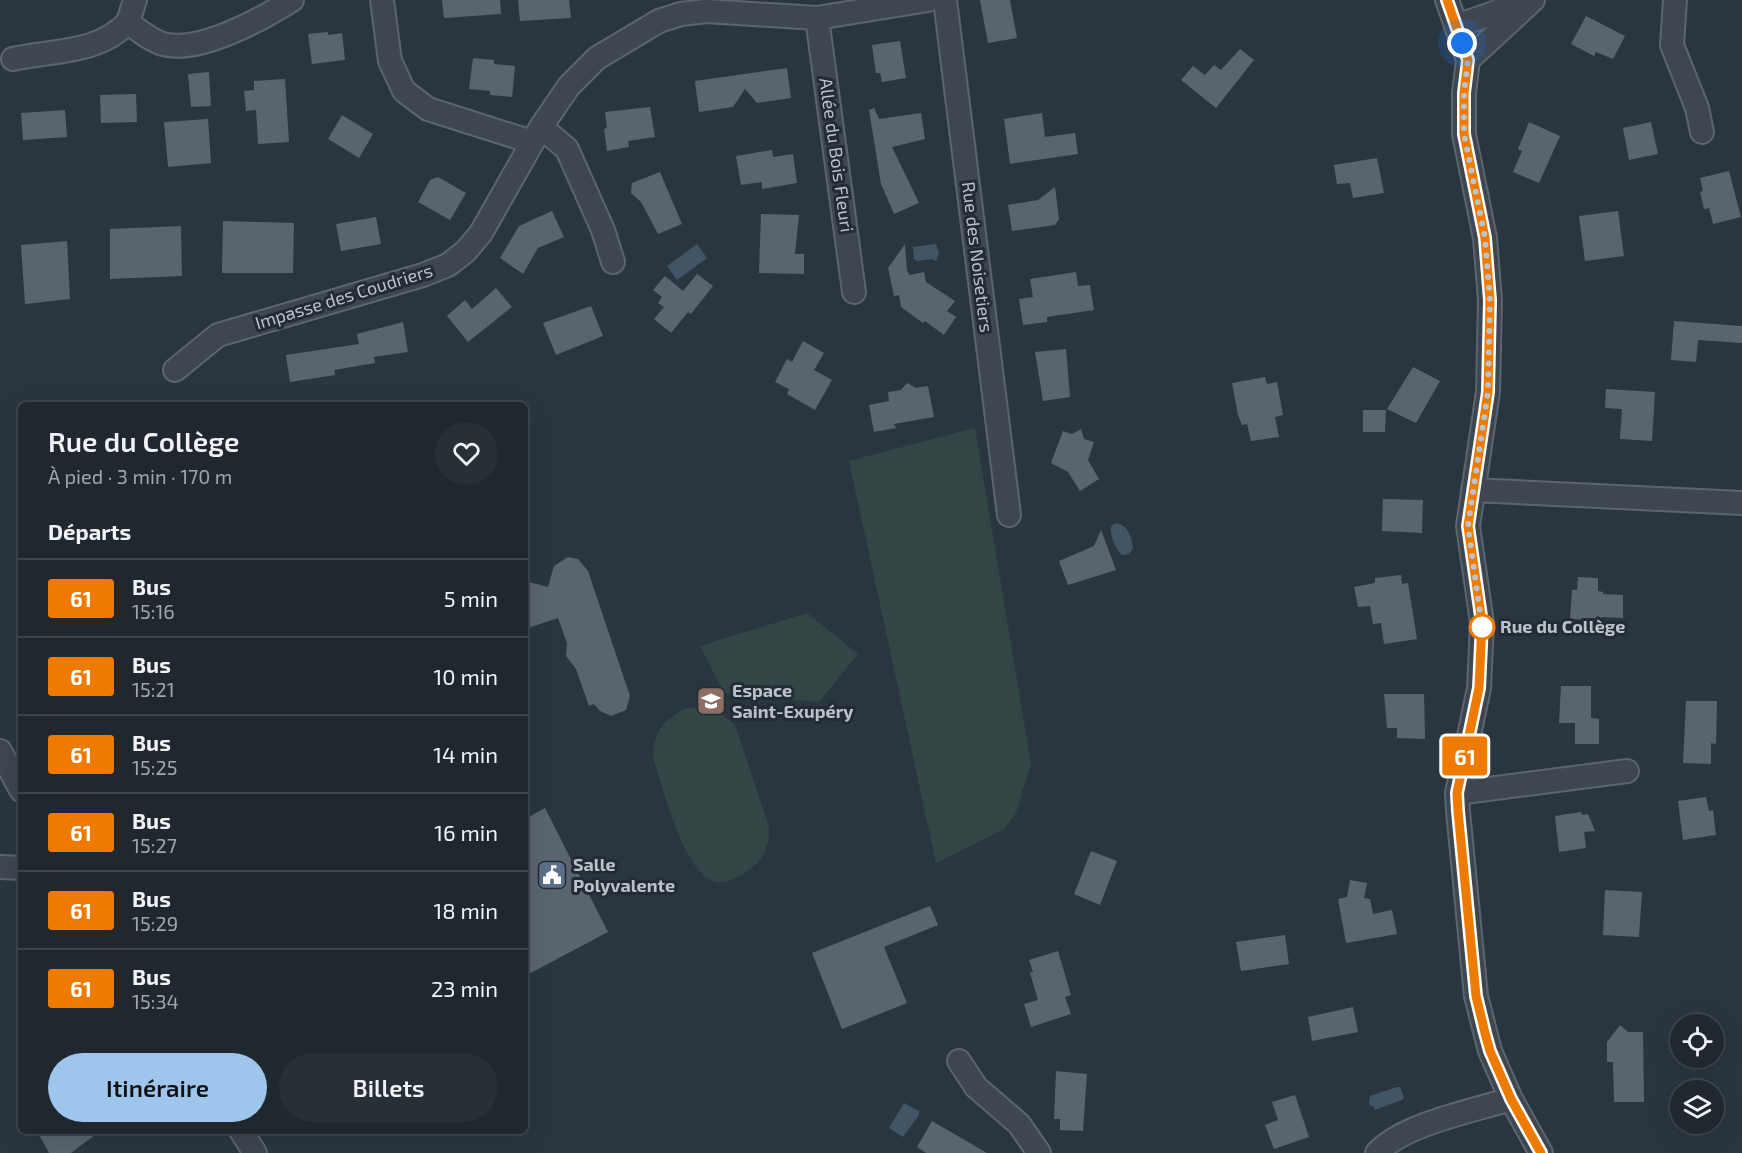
<!DOCTYPE html>
<html lang="fr">
<head>
<meta charset="utf-8">
<style>
	body { margin:0; font-family:"Exo 2",sans-serif; background:#283037; color:#f1f3f6; height:100vh; display:flex; flex-direction:column; font-size:22px; white-space:nowrap }
	* { box-sizing:border-box; margin:0 }
	p { font-size:20px; color:#a2a6aa }
	.icon { flex:none; width:33px; height:33px; fill:none; stroke:currentColor; stroke-width:2; stroke-linecap:round; stroke-linejoin:round }
	.map { position:relative; flex:1; overflow:hidden }
	.drawer { position:absolute; left:18px; top:402px; width:510px; height:732px; display:flex; flex-direction:column; background:#20282f; border-radius:9px; box-shadow:0 6px 24px #0002,0 0 0 2px #3d444b }
	.drawer>* { flex:none }
	.badge { padding:0 12px; border-radius:4px; font-size:21px; line-height:39px }
	.tools { position:absolute; left:1670px; top:1014px; display:grid; gap:12px }
	.tools a { display:grid; place-items:center; width:54px; height:54px; border-radius:50%; background:#20282f; box-shadow:0 6px 24px #0002,0 0 0 2px #3d444b; font-size:30px }
	.you { position:absolute; width:30px; height:30px; margin:-15px; border:4px solid #fff; border-radius:50%; background:#1a73e8; box-shadow:0 0 0 9px #1a73e833 }
	.map>.badge { position:absolute; translate:-50% -50%; box-shadow:0 0 0 3px #fff }
	h2 { padding:0 30px; font-size:22px; line-height:54px }
	.round { display:grid; place-items:center; flex:none; width:63px; height:63px; border-radius:32px; background:#283037 }
	.overview { display:flex; align-items:center; justify-content:space-between; height:102px; padding:0 30px }
	h1 { font-size:28px; font-weight:600; line-height:45px }
	.button { display:flex; gap:12px; margin-top:auto; padding:12px 30px }
	.button a { flex:1; height:69px; border-radius:36px; background:#9ec5ec; color:#111; font-size:24px; font-weight:600; line-height:69px; text-align:center }
	.button a+a { background:#283037; color:#f1f3f6 }
	ul { padding:0; list-style:none }
	li { display:flex; align-items:center; gap:18px; height:78px; padding:0 30px; border-top:2px solid #3d444b }
	li div { flex:1 }
	li b { display:block; font-size:22px }
	li em { font-style:normal }
	li .badge { min-width:66px; font-weight:700; text-align:center }
	.map>svg:first-child { display:block }
	.green { fill:#324745 }
	.water { fill:#425566 }
	.building { fill:#59646f }
	.lines { fill:none; stroke-linecap:round; stroke-linejoin:round }
	.minor-casing { stroke:#5c656d; stroke-width:26 }
	.minor { stroke:#3e4750; stroke-width:22 }
	.line-casing { stroke:#fff; stroke-width:14 }
	.line { stroke:#ee7b00; stroke-width:9 }
	.walk { stroke:#bbc2ca; stroke-width:6; stroke-dasharray:0 10.8 }
	.stop-dot { fill:#fff; stroke:#ee7b00; stroke-width:3 }
	.labels { text-anchor:middle; stroke-width:6; stroke-linejoin:round; paint-order:stroke }
	.street-label { font-size:18px; fill:#bbc2ca; stroke:#232c35 }
	.stop-label { font-size:18px; font-weight:bold; fill:#bbc2ca; stroke:#232c35; text-anchor:start }
	.poi-label { font-size:18px; font-weight:bold; fill:#bbc2ca; stroke:#232c35; text-anchor:start }
</style>
</head>
<body>
<div class="map">
<svg width="1742" height="1153" viewBox="0 0 1742 1153">
	<rect width="100%" height="100%" fill="#2a363f"/>
	<path class="green" d="M975 428 1031 764 1016 813 1004 829 936 863 849 461Z
		M807 613 858 654 819 702 724 693 700 646Z
		M686 708C706 708 720 710 735 725L769 827C770 845 764 860 749 870 740 876 726 885 715 882 684 874 663 787 653 758 654 729 663 722 686 708Z"/>
	<path class="water" d="M697 244 707 258 677 280 667 266Z
		M936 244 939 253 936 261 931 259 917 261 914 259 913 247Z
		M1117 523C1128 526 1132 537 1133 548L1129 554 1122 555C1116 550 1108 532 1112 525Z
		M1397 1087H1400L1404 1097 1402 1100 1375 1110 1374 1107 1369 1105 1370 1096Z
		M904 1103 919 1111V1115L903 1137 889 1128Z"/>
	<path class="building" d="M442 0H500L501 14 444 18Z
		M518 0H569L571 18 520 21Z
		M980 0H1010L1017 38 988 43Z
		M1586 16 1625 36 1613 59 1596 52 1594 56 1571 44Z
		M328 32V35L342 33 345 60 312 64 308 34Z
		M900 41 906 78 882 82 880 73H876L872 45Z
		M1240 49 1254 60 1216 108 1181 80 1193 66 1205 75 1214 65 1221 70Z
		M473 58 494 60V64L515 66 512 97 490 95V91L469 89Z
		M787 68 791 98 757 103 745 89 733 107 699 112 695 81Z
		M209 72 211 106 191 107 188 74Z
		M285 79 289 142 258 144 256 110 246 111 244 91 254 90V81Z
		M136 94 137 122 101 123 100 95Z
		M650 107 655 137 628 141 629 147 607 151 604 129 607 128 605 112Z
		M874 108 879 119 921 113 925 139 892 147 919 203 894 214 881 184 869 110Z
		M65 110 67 137 23 140 21 113Z
		M1042 113 1045 137 1075 133 1078 154 1010 164 1004 119Z
		M342 115 373 134 359 158 328 139Z
		M208 119 211 163 168 167 164 122Z
		M1529 122 1560 136 1539 183 1513 172 1522 151 1518 149Z
		M1651 122 1658 154 1629 160 1623 128Z
		M772 150 773 157 793 154 797 183 762 189V182L741 185 736 156Z
		M1377 158 1384 193 1353 198 1350 183 1337 184 1334 165Z
		M1729 171 1741 217 1713 224 1709 208 1704 209 1700 192 1703 191 1700 178Z
		M660 172 682 224 658 234 641 202 631 193 632 183Z
		M438 177 466 193 450 220 418 202 430 180Z
		M1055 187 1059 219 1055 225 1012 231 1008 205 1038 200Z
		M552 211 564 237 538 248 523 274 500 258 519 226Z
		M1618 211 1624 256 1585 261 1579 216Z
		M761 214 799 215 795 254H804V274L759 273Z
		M376 217 381 244 341 251 336 224Z
		M223 221 294 223 293 273H222Z
		M181 226 182 276 110 279V229Z
		M67 241 70 299 25 304 21 245Z
		M905 244 907 271 910 275 924 272 926 282 955 301 947 311 956 317 944 335 925 321 923 323 901 307 899 295 894 296 888 268Z
		M1076 272 1078 286 1090 285 1094 310 1047 317V322L1023 325 1019 299 1033 297 1030 279Z
		M697 274 713 286 691 314 688 312 671 333 654 319 664 307 658 303 662 297 653 290 665 276 683 291Z
		M496 288 512 307 468 342 447 316 465 300 472 309Z
		M591 306 603 336 556 355 543 323Z
		M1674 321 1742 326V343L1698 340 1696 362 1671 360Z
		M403 322 408 352 374 357 375 363 334 370 335 375 290 382 286 355 359 344 357 334Z
		M803 341 824 353 814 370 832 380 815 410 787 394 789 389 775 382 787 359 792 362Z
		M1066 349 1070 397 1043 401 1035 352Z
		M1413 367 1440 381 1416 423 1387 409Z
		M1265 377 1267 384 1277 382 1283 415 1275 417 1279 437 1251 441 1247 424 1242 425 1238 415 1232 383Z
		M907 383 916 388 928 386 934 417 894 424 896 428 874 432 869 405 889 401 888 392 901 390Z
		M1606 389 1655 392 1652 441 1620 439 1622 409 1605 408Z
		M1363 410H1386L1385 432H1363Z
		M1081 429 1084 439 1094 442 1088 460 1099 479 1080 491 1068 472 1051 463 1063 431 1072 434Z
		M1383 499 1423 500 1422 533 1382 531Z
		M1101 530 1116 570 1068 585 1059 561 1094 546Z
		M568 557 578 559 588 571 630 696 626 710 611 716 600 711 594 704 589 706 576 669 566 656 567 643 558 618 525 629V581L548 587 554 566Z
		M1401 575 1402 584 1408 583 1417 639 1384 644 1381 623 1373 624 1370 606 1358 607 1354 587 1375 583V578Z
		M1578 577 1598 578V591L1603 592V594L1623 595V618L1602 617V620L1570 619 1572 590H1577Z
		M1561 686H1591V718L1599 719V744H1575V723H1559Z
		M1384 694H1424L1425 739 1397 738V728H1387Z
		M1686 701H1717L1716 744 1711 743V764L1683 763Z
		M1706 797 1709 811 1713 810 1716 835 1683 840 1678 801Z
		M545 808 608 932 525 976V819Z
		M1581 812 1582 815 1588 814 1595 831 1584 832 1586 848 1559 852 1555 816Z
		M1091 851 1117 861 1100 905 1074 894Z
		M1350 880 1367 883 1364 898 1370 899 1373 914 1392 910 1397 934 1346 943 1338 899 1347 897Z
		M1605 890 1642 892 1639 937 1603 935Z
		M930 906 938 925 884 947 907 1003 842 1029 812 953Z
		M1285 935 1289 964 1241 971 1236 942Z
		M1058 951 1071 995 1065 997 1071 1014 1031 1027 1024 1004 1038 1000 1030 973 1033 972 1029 960Z
		M1353 1007 1358 1032 1312 1041 1308 1017Z
		M1620 1025 1628 1032H1643L1644 1102H1614L1613 1062H1607V1042Z
		M1056 1071 1087 1074 1083 1131 1060 1130V1119H1054Z
		M1295 1095 1309 1137 1274 1149 1265 1125 1278 1120 1272 1102Z
		M932 1121 987 1153H926L917 1147Z
		M37 1131H100L71 1153H49Z"/>
	<g class="lines">
		<g class="minor-casing">
			<path id="minor" d="M382 0 390 61 404 91 428 109 532 142
				M945 0 1009 515
				M1447 0 1468 60 1464 93V134L1485 238 1490 300 1488 392 1468 526 1482 623 1479 688 1457 793 1458 811 1476 996 1490 1051 1511 1099 1541 1153
				M1675 0 1672 45 1697 108 1702 132
				M817 18 854 292
				M128 22 135 0
				M1456 26 1494 13 1521 0
				M13 59C52 50 99 54 128 22 138 30 150 40 163 44 199 54 262 19 292 0
				M1468 60 1533 0
				M541 127 567 149 603 230 613 262
				M175 370 218 335 423 275 448 265 466 251 481 233 541 127 569 86 597 58 659 21 681 14 706 11 817 18 928 0
				M1473 490 1742 503
				M0 751 21 790
				M1457 793 1627 771
				M0 867 21 868
				M959 1061 976 1087 1019 1124 1039 1153
				M241 1131 255 1153
				M1377 1153C1404 1124 1472 1111 1511 1099"/>
		</g>
		<use href="#minor" class="minor"/>
	</g>
	<g class="lines">
		<g class="line-casing">
			<path id="line" d="M1447 0 1468 60 1464 93V134L1485 238 1490 300 1488 392 1468 526 1482 623 1479 688 1457 793 1458 811 1476 996 1485 1033 1490 1051 1511 1099 1541 1153"/>
		</g>
		<use href="#line" class="line"/>
		<path class="walk" d="M1462 43 1468 60 1464 93V134L1485 238 1490 300 1488 392 1468 526 1482 627"/>
	</g>
	<defs>
		<g id="school-square" transform="scale(1.5)"><rect x="-9" y="-9" width="18" height="18" rx="4" fill="#8d6e63" stroke="#232c35"/><path d="M0-5L7-2L0 1L-7-2ZM-4 1L0 2.5L4 1V4Q0 6-4 4Z" fill="#fff"/></g>
		<g id="civic-square" transform="scale(1.5)"><rect x="-9" y="-9" width="18" height="18" rx="4" fill="#5c6f8a" stroke="#232c35"/><path d="M-.6-6.5H3V-4.5H.6V-3L4-1V1h2V6H-6V1h2V-1L-.6-3ZM-1.2 2.5V6h2.4V2.5Z" fill="#fff"/></g>
	</defs>
	<g fill-rule="evenodd">
		<use href="#school-square" x="711" y="701"/>
		<use href="#civic-square" x="552" y="875"/>
	</g>
	<circle class="stop-dot" cx="1482" cy="627" r="12"/>
	<g class="labels">
		<g class="street-label">
			<text transform="translate(836 155) rotate(82)" y="6">Allée du Bois Fleuri</text>
			<text transform="translate(977 257) rotate(83)" y="6">Rue des Noisetiers</text>
			<text transform="translate(344 297) rotate(-17)" y="6">Impasse des Coudriers</text>
		</g>
		<g class="stop-label">
			<text x="1500" y="633">Rue du Collège</text>
		</g>
		<g class="poi-label">
			<text x="732" y="697">Espace<tspan x="732" dy="21">Saint-Exupéry</tspan></text>
			<text x="573" y="871">Salle<tspan x="573" dy="21">Polyvalente</tspan></text>
		</g>
	</g>
</svg>
<div class="tools">
<a><svg class="icon" aria-label="locate" viewBox="0 0 24 24"><circle cx="12" cy="12" r="6"/><path d="M12 2v4M12 18v4M2 12h4M18 12h4"/></svg></a>
<a><svg class="icon" aria-label="layers" viewBox="0 0 24 24"><path d="M12 4l9 5-9 5-9-5zM3 14l9 5 9-5"/></svg></a>
</div>
<div class="you" style="left:1462px;top:43px"></div>
<b class="badge" style="left:1465px;top:756px;background:#ee7b00;color:#fff">61</b>
<section class="drawer">
<div class="overview"><div><h1>Rue du Collège</h1><p>À pied · 3 min · 170 m</p></div><a class="round"><svg class="icon" aria-label="heart" viewBox="0 0 24 24"><path d="M12 20l-8-8c-3-5 5-10 8-4 3-6 11-1 8 4z"/></svg></a></div>
<h2>Départs</h2>
<ul>
<li><span class="badge" style="background:#ee7b00;color:#fff">61</span><div><b>Bus</b><p>15:16</p></div><em>5 min</em></li>
<li><span class="badge" style="background:#ee7b00;color:#fff">61</span><div><b>Bus</b><p>15:21</p></div><em>10 min</em></li>
<li><span class="badge" style="background:#ee7b00;color:#fff">61</span><div><b>Bus</b><p>15:25</p></div><em>14 min</em></li>
<li><span class="badge" style="background:#ee7b00;color:#fff">61</span><div><b>Bus</b><p>15:27</p></div><em>16 min</em></li>
<li><span class="badge" style="background:#ee7b00;color:#fff">61</span><div><b>Bus</b><p>15:29</p></div><em>18 min</em></li>
<li><span class="badge" style="background:#ee7b00;color:#fff">61</span><div><b>Bus</b><p>15:34</p></div><em>23 min</em></li>
</ul>
<div class="button"><a>Itinéraire</a><a>Billets</a></div>
</section>
</div>
</body>
</html>
